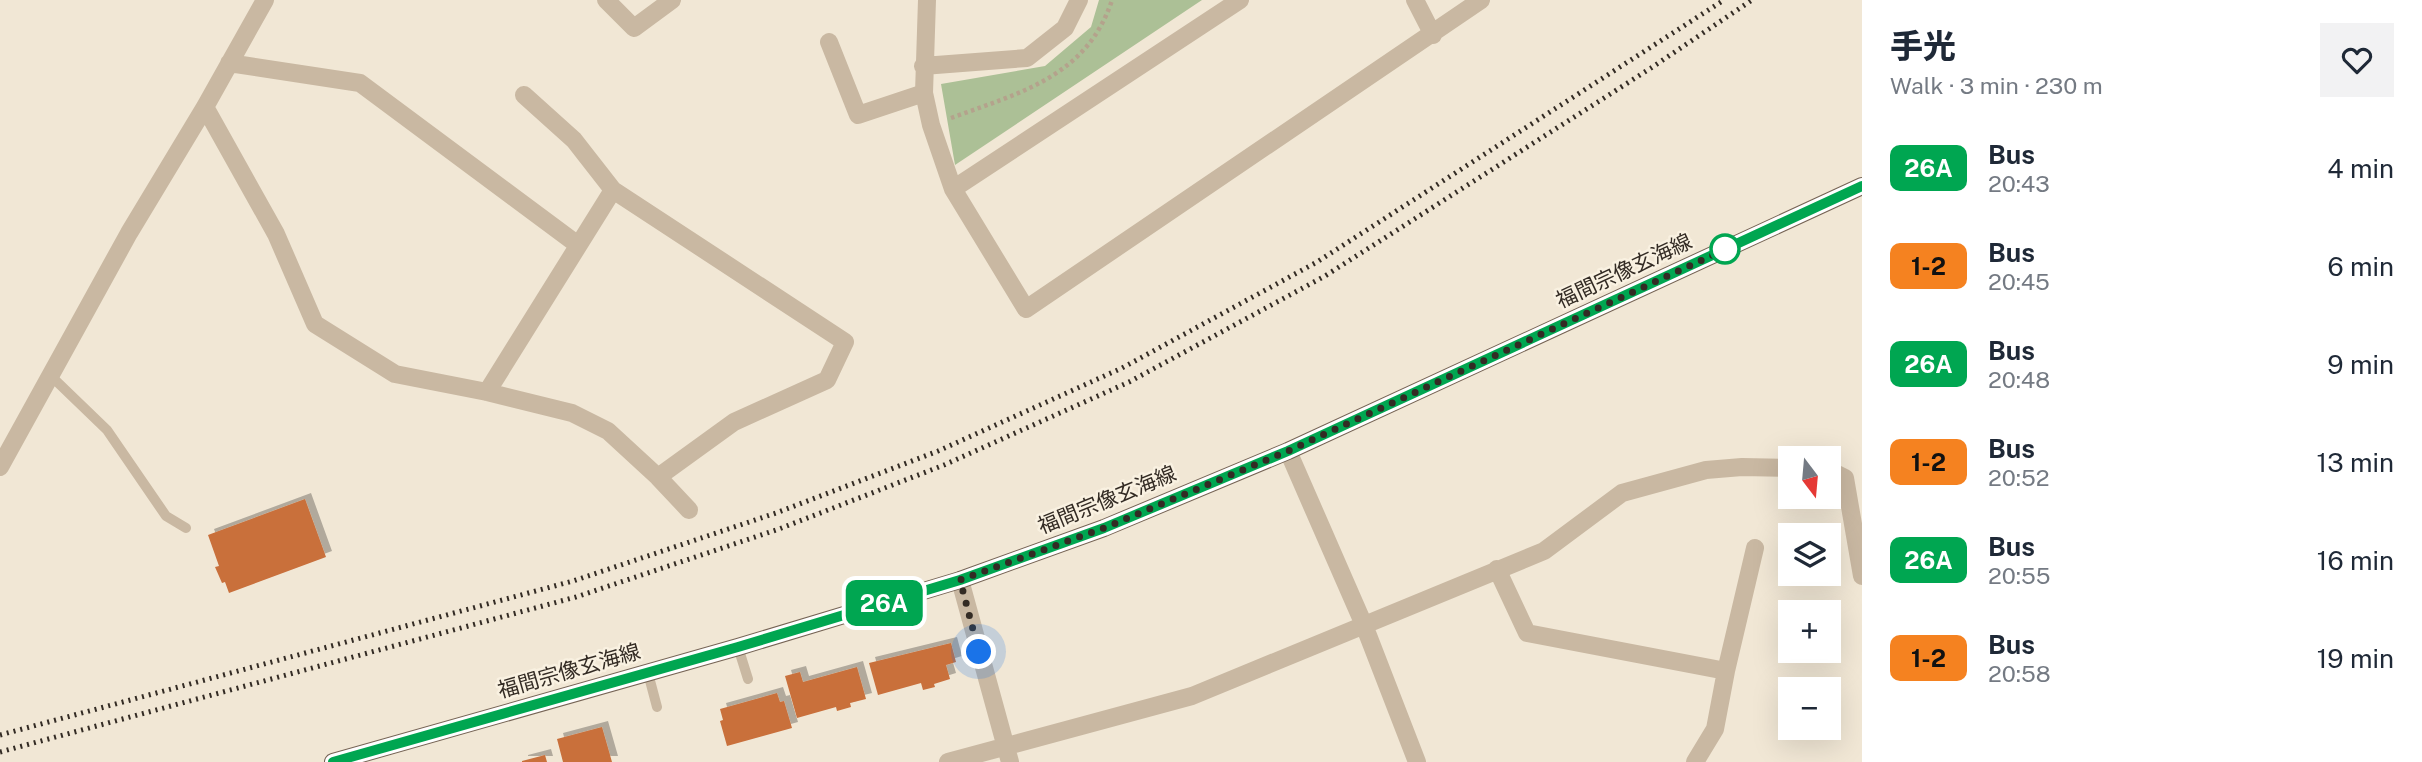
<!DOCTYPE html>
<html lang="en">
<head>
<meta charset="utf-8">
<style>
	body { margin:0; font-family:"Public Sans","Noto Sans JP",sans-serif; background:#f2f2f3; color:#1f2937; height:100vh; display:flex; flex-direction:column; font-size:26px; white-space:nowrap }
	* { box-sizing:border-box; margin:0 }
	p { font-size:23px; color:#747a83 }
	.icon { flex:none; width:38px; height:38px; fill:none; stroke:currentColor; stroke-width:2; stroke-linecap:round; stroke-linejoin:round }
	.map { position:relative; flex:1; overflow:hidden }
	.details { display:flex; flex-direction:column; background:#fff; width:560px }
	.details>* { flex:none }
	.badge { padding:0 14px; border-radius:10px; font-size:24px; line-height:46px }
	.needle { width:46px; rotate:164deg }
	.buttons { position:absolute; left:1778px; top:446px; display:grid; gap:14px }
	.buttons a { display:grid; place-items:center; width:63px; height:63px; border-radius:0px; background:#fff; box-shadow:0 7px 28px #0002; font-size:35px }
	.you { position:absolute; width:35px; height:35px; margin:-18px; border:5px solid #fff; border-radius:50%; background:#1a73e8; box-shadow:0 0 0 10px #1a73e833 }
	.map>.badge { position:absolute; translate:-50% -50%; box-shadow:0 0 0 4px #fff }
	.round { display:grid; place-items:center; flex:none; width:74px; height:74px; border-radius:0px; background:#f2f2f3 }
	.summary { display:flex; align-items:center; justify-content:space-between; height:119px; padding:0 28px }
	h1 { font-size:33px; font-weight:800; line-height:52px }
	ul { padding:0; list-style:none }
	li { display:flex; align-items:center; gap:21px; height:98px; padding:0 28px }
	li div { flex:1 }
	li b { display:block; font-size:26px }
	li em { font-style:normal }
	li .badge { min-width:77px; font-weight:700; text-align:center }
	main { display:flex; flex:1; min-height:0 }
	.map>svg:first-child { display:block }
	.green { fill:#acc096 }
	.building { fill:#c96f3b; filter:url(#shadow) }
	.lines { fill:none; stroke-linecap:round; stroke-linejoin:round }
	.path { stroke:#b4a28c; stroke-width:4.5; stroke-dasharray:3.5 3.5; stroke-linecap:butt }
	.service { stroke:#c9b8a2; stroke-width:10 }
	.minor { stroke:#c9b8a2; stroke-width:18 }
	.primary { stroke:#766455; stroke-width:18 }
	.rail { stroke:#332b24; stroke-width:5; stroke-dasharray:2 5; stroke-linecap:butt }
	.line-casing { stroke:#fff; stroke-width:16 }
	.line { stroke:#00a651; stroke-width:10 }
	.walk { stroke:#332b24; stroke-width:7; stroke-dasharray:0 12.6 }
	.stop-dot { fill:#fff; stroke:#00a651; stroke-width:3.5 }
	.labels { text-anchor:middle; stroke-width:5; stroke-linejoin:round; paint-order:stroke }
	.street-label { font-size:21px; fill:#332b24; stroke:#f9f1e1 }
</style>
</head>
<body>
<main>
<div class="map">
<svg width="1862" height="762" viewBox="0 0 1862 762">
	<defs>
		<filter id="shadow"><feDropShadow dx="6" dy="-6" stdDeviation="0" flood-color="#0004"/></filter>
	</defs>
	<rect width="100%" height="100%" fill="#f1e7d5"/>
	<path class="green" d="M1099 0H1202L955 165 941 84 1045 66 1091 27Z"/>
	<path class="building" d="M305 499 326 557 229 593 225 582 222 583 215 567 219 566 208 535Z
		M951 643 956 662 946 665 950 679 934 684 935 687 923 690 921 683 878 695 869 663Z
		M857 667 866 699 850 703 851 707 837 711 836 707 797 718 785 676 800 672 803 682Z
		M777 693 780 702 784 701 792 728 727 746 720 721 723 720 720 709Z
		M602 727 612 762H563L557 739Z
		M545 755 547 762H522V761Z"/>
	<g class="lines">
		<path class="path" d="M951 118C1019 93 1087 77 1112 0"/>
		<path class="service" d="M51 376 107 430 166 516 186 528
			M738 647 748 679
			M648 673 657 707"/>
		<path class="minor" d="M606 0 634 28 672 0
			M927 0 924 93 931 125 953 189 1026 309 1481 0
			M1415 0 1433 35
			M829 42 858 115 924 93
			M229 63 360 83 578 245
			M923 66 1027 58 1065 28 1079 0
			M524 95 574 140 613 190 845 342 827 380 734 422 658 477
			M205 107 276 234 315 324 395 374 487 392 572 413 608 431 658 477 689 510
			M953 189 1240 0
			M487 392 613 190
			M1288 451 1364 625 1417 762
			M0 467 129 233 205 107 265 0
			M1829 470 1845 478 1862 576
			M1497 569 1527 633 1726 671
			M960 580 1010 762
			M948 762 1192 696 1544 551 1622 493 1706 470 1742 467 1790 468
			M1695 762 1715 729 1726 671 1755 548"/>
		<path class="primary" d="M333 762 738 647 960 580 1104 528 1288 451 1862 186"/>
		<path class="rail" d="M0 735 573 581 776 513 938 451 1122 368 1317 262 1724 0
			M0 752 576 597 779 529 944 465 1129 382 1325 276 1651 68 1752 0"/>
	</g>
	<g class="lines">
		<g class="line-casing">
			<path id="line" d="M333 762 738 647 960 580 1104 528 1288 451 1862 186"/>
		</g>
		<use href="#line" class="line"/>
		<path class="walk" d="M979 652 960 580 1104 528 1288 451 1737 244 1725 249"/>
	</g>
	<circle class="stop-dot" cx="1725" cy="249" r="14"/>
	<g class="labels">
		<g class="street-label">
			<text transform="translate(1624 271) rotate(-25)" y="7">福間宗像玄海線</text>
			<text transform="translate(1107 500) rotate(-22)" y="7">福間宗像玄海線</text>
			<text transform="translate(569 671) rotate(-16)" y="7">福間宗像玄海線</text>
		</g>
	</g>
</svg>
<div class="buttons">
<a><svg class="needle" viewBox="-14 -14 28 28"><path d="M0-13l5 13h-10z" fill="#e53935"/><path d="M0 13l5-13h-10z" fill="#747a83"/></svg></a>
<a><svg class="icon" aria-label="layers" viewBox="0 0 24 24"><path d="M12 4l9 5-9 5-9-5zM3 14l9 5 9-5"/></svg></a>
<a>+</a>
<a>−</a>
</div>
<div class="you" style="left:979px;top:652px"></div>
<b class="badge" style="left:884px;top:603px;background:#00a651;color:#fff">26A</b>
</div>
<section class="details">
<div class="summary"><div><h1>手光</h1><p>Walk · 3 min · 230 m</p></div><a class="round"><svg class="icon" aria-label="heart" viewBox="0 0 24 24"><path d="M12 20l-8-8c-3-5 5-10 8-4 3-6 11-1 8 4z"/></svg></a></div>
<ul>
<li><span class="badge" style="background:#00a651;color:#fff">26A</span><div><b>Bus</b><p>20:43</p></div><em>4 min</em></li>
<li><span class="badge" style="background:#f58220;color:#111">1-2</span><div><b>Bus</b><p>20:45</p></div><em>6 min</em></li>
<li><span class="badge" style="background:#00a651;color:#fff">26A</span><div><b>Bus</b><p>20:48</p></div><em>9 min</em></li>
<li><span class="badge" style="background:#f58220;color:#111">1-2</span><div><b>Bus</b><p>20:52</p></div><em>13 min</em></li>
<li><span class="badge" style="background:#00a651;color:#fff">26A</span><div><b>Bus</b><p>20:55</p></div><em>16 min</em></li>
<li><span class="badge" style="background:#f58220;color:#111">1-2</span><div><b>Bus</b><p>20:58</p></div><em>19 min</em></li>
</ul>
</section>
</main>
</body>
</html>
